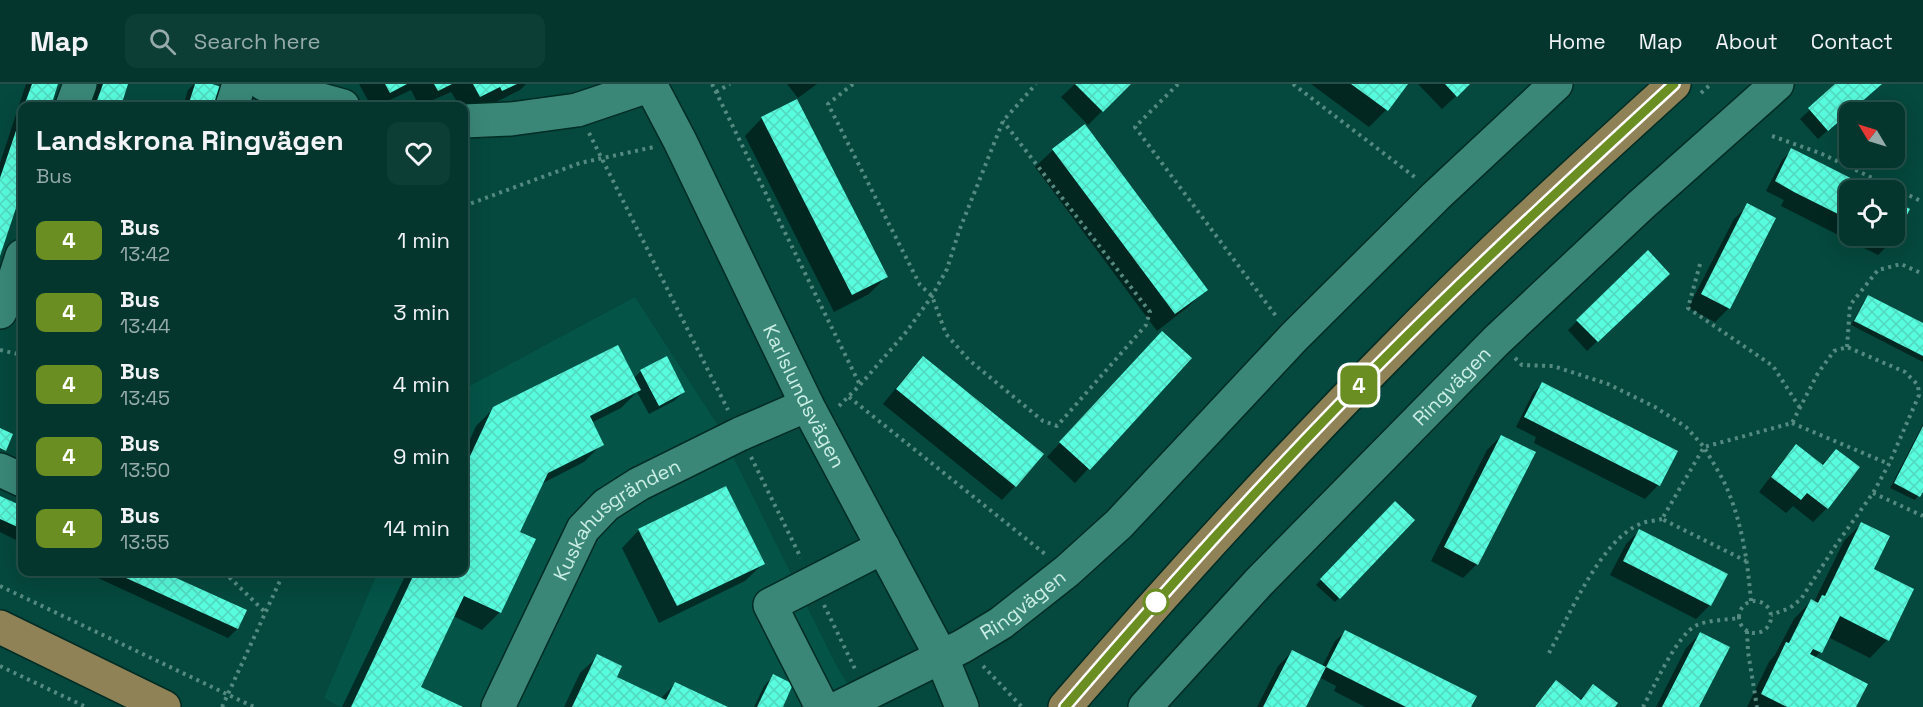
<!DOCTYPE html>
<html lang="en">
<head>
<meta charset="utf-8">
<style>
	body { margin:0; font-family:"Space Grotesk",sans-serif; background:#0d3e36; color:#f1f3f6; height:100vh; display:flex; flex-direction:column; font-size:22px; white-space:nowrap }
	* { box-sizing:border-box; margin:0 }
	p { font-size:20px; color:#97abaa }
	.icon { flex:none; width:33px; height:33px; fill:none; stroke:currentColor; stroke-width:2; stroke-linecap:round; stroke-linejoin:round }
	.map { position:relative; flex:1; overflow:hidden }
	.drawer { position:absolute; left:18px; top:18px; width:450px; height:474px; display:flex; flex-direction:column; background:#04362e; border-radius:12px; box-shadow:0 6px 24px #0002,0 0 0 2px #25504a }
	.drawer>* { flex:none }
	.badge { padding:0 12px; border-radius:9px; font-size:21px; line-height:39px }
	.needle { width:39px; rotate:308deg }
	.fabs { position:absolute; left:1839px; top:18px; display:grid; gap:12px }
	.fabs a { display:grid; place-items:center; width:66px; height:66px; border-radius:12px; background:#04362e; box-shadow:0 6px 24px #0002,0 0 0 2px #25504a; font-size:30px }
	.map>.badge { position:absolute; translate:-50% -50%; box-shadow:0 0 0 3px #fff }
	.round { display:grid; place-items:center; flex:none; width:63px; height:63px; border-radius:12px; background:#0d3e36 }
	.headline { display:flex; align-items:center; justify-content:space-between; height:102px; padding:0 18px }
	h1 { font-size:28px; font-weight:600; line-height:45px }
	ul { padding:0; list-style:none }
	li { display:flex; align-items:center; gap:18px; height:72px; padding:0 18px }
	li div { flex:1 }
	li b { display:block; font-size:22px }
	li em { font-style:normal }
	li .badge { min-width:66px; font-weight:700; text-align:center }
	header { display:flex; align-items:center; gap:36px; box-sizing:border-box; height:84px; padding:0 30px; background:#04362e; border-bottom:2px solid #25504a }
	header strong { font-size:28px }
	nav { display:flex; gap:33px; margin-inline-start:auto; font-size:21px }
	.search { width:420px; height:54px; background:#0d3e36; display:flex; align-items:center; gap:15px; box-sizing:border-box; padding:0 21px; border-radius:12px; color:#97abaa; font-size:22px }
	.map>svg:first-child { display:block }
	.built { fill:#045448 }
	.shadow { fill:#0007 }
	.building { fill:url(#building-cross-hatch) }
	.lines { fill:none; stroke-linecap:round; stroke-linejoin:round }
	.minor-casing { stroke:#002c24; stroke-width:36 }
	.major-casing { stroke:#002c24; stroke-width:36 }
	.path { stroke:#548a80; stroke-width:4; stroke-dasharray:3 4.5; stroke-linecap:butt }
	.minor { stroke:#3a8777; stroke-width:33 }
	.major { stroke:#908257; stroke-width:33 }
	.line-casing { stroke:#fff; stroke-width:14 }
	.line { stroke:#6b8e23; stroke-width:9 }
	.stop-dot { fill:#fff; stroke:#6b8e23; stroke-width:3 }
	.labels { text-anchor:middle; stroke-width:6; stroke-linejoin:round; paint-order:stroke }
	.street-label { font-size:20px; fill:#caeee5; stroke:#123b33 }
</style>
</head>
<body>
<header>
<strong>Map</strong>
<div class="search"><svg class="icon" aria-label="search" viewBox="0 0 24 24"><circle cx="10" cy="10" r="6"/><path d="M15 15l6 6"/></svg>Search here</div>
<nav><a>Home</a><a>Map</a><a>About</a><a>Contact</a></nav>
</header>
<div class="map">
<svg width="1923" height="623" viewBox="0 0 1923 623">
	<defs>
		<pattern id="building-cross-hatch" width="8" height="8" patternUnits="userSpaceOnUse" patternTransform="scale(1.5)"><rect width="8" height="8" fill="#57fbdd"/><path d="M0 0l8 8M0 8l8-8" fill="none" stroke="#52d7bf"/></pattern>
	</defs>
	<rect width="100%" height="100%" fill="#05483d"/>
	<path class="built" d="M635 213 717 340 834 577 861 623H340L324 614 378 488H464V305Z"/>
	<path class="shadow" d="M26 0H57L49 22H22V102L0 169V79Z
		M98 0H127L119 22H90Z
		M194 0H207L220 4 214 22H183L188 6Z
		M359 0H526L520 6 484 24 482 19 464 29 451 8 419 22 411 6 377 22H371Z
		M787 0H817L798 14Z
		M1075 0H1129L1088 41 1061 13Z
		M1311 0H1406L1386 26 1369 43Z
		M1418 0H1469L1442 25Z
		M1838 0H1881L1818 55 1800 35Z
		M762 34 886 193 869 210 834 228 745 52Z
		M1053 66 1206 205 1188 223 1157 247 1035 83Z
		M1792 66 1870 106H1850V152H1894L1892 157 1878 171 1781 122 1784 116 1766 107 1782 76Z
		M1748 121 1729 224 1715 238 1688 224 1734 135Z
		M1648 169 1668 189 1587 267 1568 246Z
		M1868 213 1923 240V278L1851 241 1864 217Z
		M22 224V236L19 235Z
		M1148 262 1190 274 1075 399 1047 373Z
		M923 274 1015 402 1002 416 883 320 909 288Z
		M641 287 684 308 674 317 649 330 637 308 621 324 591 339 602 360 584 378 541 400 518 449 500 528 482 546 453 532 419 604 460 623H342L407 488H464V369L476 342 494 324 633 295Z
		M1542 300 1676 367 1658 401 1645 415 1534 359 1536 353 1516 343 1533 309Z
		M1923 340V404L1915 416 1890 404Z
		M1501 352 1477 480 1463 494 1431 477 1487 366Z
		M1797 362 1821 381 1836 367 1827 424 1813 438 1793 422 1786 429 1759 408 1783 376Z
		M0 413 22 424V459L0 448Z
		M1395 419 1413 436 1335 518 1316 501Z
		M1861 440 1872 486 1912 506 1887 556 1870 574 1828 553 1820 568 1815 574 1855 623H1747L1769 578 1775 571 1794 535 1811 517 1814 518 1844 457Z
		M639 446 763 480 745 497 659 539 622 464Z
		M1640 446 1710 521 1696 535 1610 491 1626 460Z
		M85 488H160L245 527 237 545 228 554Z
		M1345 548 1470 623H1365L1334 607 1336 602 1319 593 1304 623H1257L1278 582 1292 568 1322 583 1335 557Z
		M1700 550 1698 623H1656L1686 564Z
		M598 572 615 594 660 615 675 600 724 623H564L580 589Z
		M773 592 781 623H754L764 602Z
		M1556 598 1579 616 1593 602 1613 623H1534Z"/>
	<path class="building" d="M32 0H58L51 22H24Z
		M103 0H128L121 22H95Z
		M195 0H212L222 3 215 22H188Z
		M385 0H407L390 9Z
		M434 0H452L438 7Z
		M473 0H517L502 7 500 3 480 13Z
		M1075 0H1131L1103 28Z
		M1351 0H1408L1388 27Z
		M1445 0H1470L1457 13Z
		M1835 0H1882L1828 47 1808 24Z
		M797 15 888 193 852 211 761 33Z
		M261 17 276 22H259Z
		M22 29V106L0 172V94Z
		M1085 40 1208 206 1175 230 1052 65Z
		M1791 64 1811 74 1874 106H1850V136L1794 108 1775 97Z
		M1894 117 1910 125 1893 158 1880 152H1894Z
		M1747 119 1776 134 1730 225 1701 210Z
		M1648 166 1670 190 1598 258 1576 236Z
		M1868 211 1923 239V272L1854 237Z
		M1162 247 1192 274 1090 386 1059 358Z
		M618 261 641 306 590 332 604 361 548 389 520 448 536 455 501 529 464 512 421 603 463 623H351L415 488H464V385L493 323Z
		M667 272 685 308 659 322 640 286Z
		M923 272 1044 370 1016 403 896 305Z
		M1542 298 1678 367 1660 402 1524 333Z
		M1923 342V408L1920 413 1894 399Z
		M0 344 13 350 6 367 0 364Z
		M1501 351 1536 368 1478 481 1444 463Z
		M1796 360 1823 381 1836 365 1860 383 1828 425 1807 409 1801 416 1771 393Z
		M726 402 765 480 677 522 638 445Z
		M0 412 22 422V445L0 435Z
		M1395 417 1415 436 1340 515 1320 495Z
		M1861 438 1890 452 1874 485 1914 505 1889 557 1840 532 1822 569 1813 565 1810 570 1868 600 1856 623H1787L1761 610 1786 558 1789 559 1811 515 1818 519 1822 511 1825 512Z
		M1639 445 1728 490 1711 522 1623 477Z
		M113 488H163L247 526 238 545Z
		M1345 546 1477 612 1471 623H1406L1326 583Z
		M1700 548 1730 563 1699 623H1662Z
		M1292 566 1326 583 1306 623H1263Z
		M597 570 622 582 617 593 666 616 675 598 728 623H572Z
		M773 590 793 600 783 623H757Z
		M1556 596 1581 616 1593 600 1618 619 1615 623H1535Z"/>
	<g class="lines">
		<g class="minor-casing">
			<g id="minor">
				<path d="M264 0 343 22"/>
				<path id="s1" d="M650 0 680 57 807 321 941 572 962 623"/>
				<path d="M72 22 80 0"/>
				<path d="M232 22 239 0"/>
				<path d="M464 37 511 35 577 26 651 1"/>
				<path d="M0 228 13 200 22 172"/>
				<path d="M0 386 22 396"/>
				<path id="s2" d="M498 623 583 445 606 421 639 400 740 350 807 321"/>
				<path d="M822 623 770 521 883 463"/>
				<path id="s3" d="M840 623 963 562 1001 539 1067 487 1119 440 1295 252 1436 112 1556 0"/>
				<path id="s4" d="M1145 623 1259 498 1496 257 1641 121 1777 0"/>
			</g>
		</g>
		<g class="major-casing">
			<path id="major" d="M0 543 164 623
				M1065 623C1174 497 1286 374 1403 256 1490 167 1582 84 1674 0"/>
		</g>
		<path class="path" d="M712 0 860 301
			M853 0 828 20 920 201 932 212 946 250 969 276 1043 337 1057 342 1146 241 1150 228 1003 37
			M1178 0 1135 43 1276 232
			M1293 0 1416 94
			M716 8 730 0
			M1701 9 1711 0
			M589 49 728 326
			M1772 52 1820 69 1923 118
			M464 122 580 79 654 63
			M1700 180 1688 224 1773 282 1800 324
			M1847 263 1850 221 1878 186 1901 180 1923 190
			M0 266 22 271
			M1515 274 1522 281 1553 282 1608 300 1655 323 1686 343 1704 363 1662 435 1746 477
			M849 313 1045 470
			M839 322 860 301 907 247 932 212 947 185 959 147 1003 37 1036 0
			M1792 339 1889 380
			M751 373 801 474
			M1873 409 1923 432
			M224 488 265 528
			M0 502 254 623
			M1739 533a16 16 0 1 1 32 0a16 16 0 1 1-32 0Z
			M1751 517C1748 482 1743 445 1730 412 1724 395 1713 379 1704 363L1792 339 1818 289 1834 267 1847 263 1905 288 1918 301 1919 311 1889 380 1873 409 1836 461 1801 515 1790 524 1771 531
			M824 521 855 585
			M1747 547 1748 568 1757 623
			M1549 569C1569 532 1600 457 1640 440 1646 437 1655 437 1662 435
			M0 582 86 623
			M983 582 1022 623
			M222 623 284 488
			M1643 623C1654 603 1677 550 1697 541 1709 536 1726 536 1739 534"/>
		<use href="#minor" class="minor"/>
		<use href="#major" class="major"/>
	</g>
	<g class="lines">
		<g class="line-casing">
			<path id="line" d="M1065 623C1174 496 1287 371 1406 253 1494 166 1584 83 1674 0"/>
		</g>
		<use href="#line" class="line"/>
	</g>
	<circle class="stop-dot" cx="1156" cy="518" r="12"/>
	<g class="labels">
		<g class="street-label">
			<text dy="7" stroke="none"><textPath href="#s4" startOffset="444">Ringvägen</textPath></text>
			<text dy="7" stroke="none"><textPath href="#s1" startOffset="348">Karlslundsvägen</textPath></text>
			<text dy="7" stroke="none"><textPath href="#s2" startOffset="228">Kuskahusgränden</textPath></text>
			<text dy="7" stroke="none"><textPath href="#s3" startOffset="210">Ringvägen</textPath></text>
		</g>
	</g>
</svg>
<div class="fabs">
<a><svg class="needle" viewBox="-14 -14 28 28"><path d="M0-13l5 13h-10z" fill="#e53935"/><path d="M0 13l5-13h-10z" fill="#97abaa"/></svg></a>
<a><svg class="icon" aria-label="locate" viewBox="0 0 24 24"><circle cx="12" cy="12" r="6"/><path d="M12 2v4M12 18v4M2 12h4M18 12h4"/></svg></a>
</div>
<b class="badge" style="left:1359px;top:301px;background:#6b8e23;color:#fff">4</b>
<section class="drawer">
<div class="headline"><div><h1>Landskrona Ringvägen</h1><p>Bus</p></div><a class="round"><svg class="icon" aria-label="heart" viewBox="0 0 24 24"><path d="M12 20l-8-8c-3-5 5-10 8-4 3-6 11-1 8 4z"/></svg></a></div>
<ul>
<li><span class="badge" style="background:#6b8e23;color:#fff">4</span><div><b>Bus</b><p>13:42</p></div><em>1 min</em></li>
<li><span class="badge" style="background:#6b8e23;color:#fff">4</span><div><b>Bus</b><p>13:44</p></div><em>3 min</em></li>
<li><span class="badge" style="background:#6b8e23;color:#fff">4</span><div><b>Bus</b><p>13:45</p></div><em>4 min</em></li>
<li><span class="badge" style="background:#6b8e23;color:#fff">4</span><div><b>Bus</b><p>13:50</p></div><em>9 min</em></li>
<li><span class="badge" style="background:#6b8e23;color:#fff">4</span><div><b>Bus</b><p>13:55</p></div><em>14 min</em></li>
</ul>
</section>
</div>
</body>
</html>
